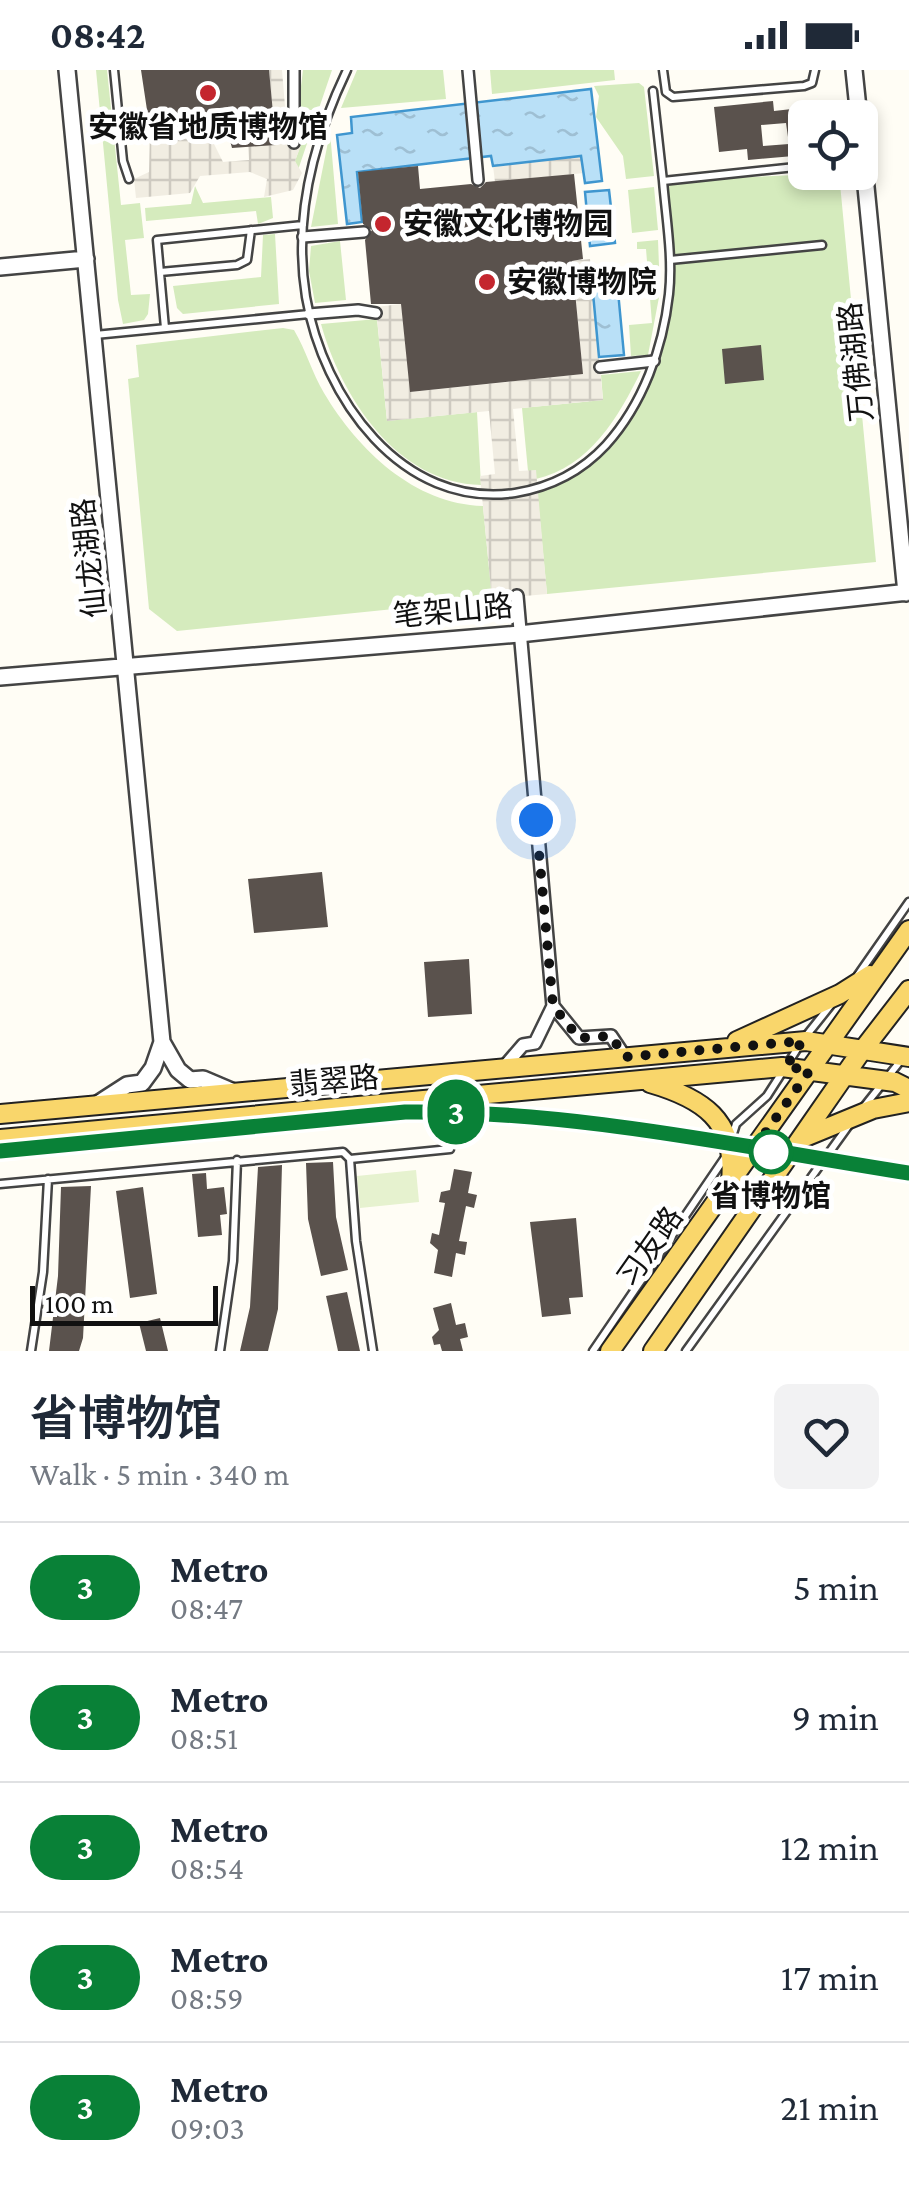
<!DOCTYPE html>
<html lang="en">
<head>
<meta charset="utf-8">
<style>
	body { margin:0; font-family:"Crimson Pro","Noto Sans SC",serif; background:#f2f2f3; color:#1f2937; height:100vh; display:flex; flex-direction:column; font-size:38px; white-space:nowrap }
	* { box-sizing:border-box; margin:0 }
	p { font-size:32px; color:#747a83 }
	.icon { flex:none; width:55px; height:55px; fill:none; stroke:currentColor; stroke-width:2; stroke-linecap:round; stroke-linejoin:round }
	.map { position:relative; height:1281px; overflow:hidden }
	.drawer { display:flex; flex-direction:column; background:#fff; flex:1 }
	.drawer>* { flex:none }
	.badge { padding:0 20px; border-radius:32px; font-size:35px; line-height:65px }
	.controls { position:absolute; left:788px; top:30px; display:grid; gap:20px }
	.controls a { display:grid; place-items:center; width:90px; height:90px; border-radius:15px; background:#fff; box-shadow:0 5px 15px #0003; font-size:50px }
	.scale { position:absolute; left:30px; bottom:25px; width:188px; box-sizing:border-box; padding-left:10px; border:5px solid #111; border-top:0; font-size:28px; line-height:35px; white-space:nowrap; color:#111; -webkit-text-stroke:8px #fff; paint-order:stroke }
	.you { position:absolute; width:50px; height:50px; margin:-25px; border:8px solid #fff; border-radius:50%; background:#1a73e8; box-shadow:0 0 0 15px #1a73e833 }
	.map>.badge { position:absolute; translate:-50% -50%; box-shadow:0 0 0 5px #fff }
	.round { display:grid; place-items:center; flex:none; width:105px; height:105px; border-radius:15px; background:#f2f2f3 }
	.head { display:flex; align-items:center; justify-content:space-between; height:170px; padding:0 30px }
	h1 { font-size:48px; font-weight:600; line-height:75px }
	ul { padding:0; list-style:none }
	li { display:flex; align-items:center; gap:30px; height:130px; padding:0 30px; border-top:2px solid #e0e1e3 }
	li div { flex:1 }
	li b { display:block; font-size:38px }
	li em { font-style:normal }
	li .badge { min-width:110px; font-weight:700; text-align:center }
	.status { display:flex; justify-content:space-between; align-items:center; height:70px; padding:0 50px; background:#fff; direction:ltr }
	.status svg { height:28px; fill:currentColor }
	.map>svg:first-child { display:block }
	.grass { fill:#d5ebbd }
	.pitch { fill:#e6f2cf }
	.plaza { fill:url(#plaza-grid) }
	.water { fill:url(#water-ripples); stroke:#3f96cf; stroke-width:2.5 }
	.building { fill:#5a524d; fill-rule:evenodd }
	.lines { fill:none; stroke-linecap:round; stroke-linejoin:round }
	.service-casing { stroke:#444; stroke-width:11 }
	.pedestrian-casing { stroke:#444; stroke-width:14 }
	.minor-casing { stroke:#444; stroke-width:16 }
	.tertiary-casing { stroke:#444; stroke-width:20 }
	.primary-casing { stroke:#222; stroke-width:22 }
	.service { stroke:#fff; stroke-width:6 }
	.pedestrian { stroke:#fff; stroke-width:9 }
	.minor { stroke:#fff; stroke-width:11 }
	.tertiary { stroke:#fff; stroke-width:15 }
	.primary { stroke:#f9d66b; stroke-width:18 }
	.line-casing { stroke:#fff; stroke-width:22 }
	.line { stroke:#098137; stroke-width:15 }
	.walk { stroke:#111; stroke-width:10; stroke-dasharray:0 18 }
	.poi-dot { fill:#c4262e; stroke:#fff; stroke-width:4 }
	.stop-dot { fill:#fff; stroke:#098137; stroke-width:5 }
	.labels { text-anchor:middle; stroke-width:10; stroke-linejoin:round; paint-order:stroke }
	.poi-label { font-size:30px; font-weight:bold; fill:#111; stroke:#fff; text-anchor:start }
	.street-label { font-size:30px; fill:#111; stroke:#fff }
	.stop-label { font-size:30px; font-weight:bold; fill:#111; stroke:#fff }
</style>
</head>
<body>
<div class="status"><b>08:42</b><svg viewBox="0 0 49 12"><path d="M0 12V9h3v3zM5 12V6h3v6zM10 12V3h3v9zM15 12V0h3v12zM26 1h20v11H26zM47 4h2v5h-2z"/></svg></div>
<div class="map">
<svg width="909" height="1281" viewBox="0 0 909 1281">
	<defs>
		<pattern id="plaza-grid" width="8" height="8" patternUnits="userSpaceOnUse" patternTransform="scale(2.5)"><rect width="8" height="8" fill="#f1ede2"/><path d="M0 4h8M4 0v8" fill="none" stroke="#cecac1"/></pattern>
		<pattern id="water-ripples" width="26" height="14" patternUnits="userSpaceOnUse" patternTransform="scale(2.5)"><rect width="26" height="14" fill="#b9e0f7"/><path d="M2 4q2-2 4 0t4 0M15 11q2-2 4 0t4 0" fill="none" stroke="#9ebfd3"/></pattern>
	</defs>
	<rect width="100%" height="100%" fill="#fffdf5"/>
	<path class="grass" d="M96 0H107L121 135 140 133 144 168 125 170 131 225 150 224 148 244 144 250 123 254 118 230Z
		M303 0H332L298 100 295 91 306 60 298 40Z
		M357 0H443L446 29 341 38Z
		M490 0H614L615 10 492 24Z
		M639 13 644 17 654 106 626 109 623 86 596 47 599 26 594 16Z
		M330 62 338 154 311 157Z
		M839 103 876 492 547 524 537 420C551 413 567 408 579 399 632 360 668 284 670 218 671 183 665 146 663 111Z
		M195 116 203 133 271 127 273 148 258 154 256 141 146 151 145 138 191 134Z
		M654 117 658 160 632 163 628 120Z
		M275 164 279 234 183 244 177 238 173 216 261 207 263 165Z
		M658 170 660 222 648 285 631 286 629 255 652 253 646 179H637V172Z
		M340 171 346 230 315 233 309 201 311 176Z
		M377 249 387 351 477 342 481 415C396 413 341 326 321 254Z
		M283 258 294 260C306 280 312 303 324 323 358 380 414 434 483 436L492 529 177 561 149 539 128 309 139 307 136 275Z
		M641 301C619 347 589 397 536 409L535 401H528L522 338 603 330 601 305Z"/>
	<path class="pitch" d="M416 1100 419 1132 360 1138 357 1106Z"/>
	<path class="plaza" d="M269 0H282L288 73H302L295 91 302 103 293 120 264 127 267 109 250 102 200 106 190 123 136 128 134 109 149 102 150 60 204 54 223 92 249 90 248 76 276 75Z
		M582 86 584 103 495 112 493 96Z
		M590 189 603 330 513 339 519 401 536 400 547 524 492 529 480 406 495 404 489 341 387 351 376 237 401 234 411 322 583 304 572 191Z"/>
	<path class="water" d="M591 19 602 111 585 113 581 86 493 96 491 86 357 102 362 152 347 154 337 65 352 63 351 47Z
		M609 120 615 173 590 176 585 122Z
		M616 200 624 285 599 287 591 202Z"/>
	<path class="building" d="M141 0H269L276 75 232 78 225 52 150 60Z
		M773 31 774 41 801 38 805 85 748 90 747 79 719 82 714 37ZM786 53 789 74 763 76 761 55Z
		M418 96 420 119 471 114 480 118 486 112 574 104 583 189 572 191 583 304 410 322 401 234H371L365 170 372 160 363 154 358 102Z
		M761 275 764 310 725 314 722 279Z
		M322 802 328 857 254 863 248 809Z
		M469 889 472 944 428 947 424 892Z
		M333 1092 336 1147 348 1200 321 1206 308 1149 306 1093Z
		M282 1095 278 1239 268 1281H240L250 1237 258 1097Z
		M454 1099 472 1102 468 1123 477 1125 474 1138 466 1136 459 1171 467 1172 465 1185 456 1183 452 1207 434 1203 438 1180 430 1173 432 1163 439 1165 445 1133 439 1132 441 1122 450 1120Z
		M206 1103 207 1119 224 1117 227 1144 220 1145 222 1165 198 1167 192 1104Z
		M91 1116 83 1268 79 1281H49L58 1206 61 1117Z
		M143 1117 157 1224 130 1228 116 1121Z
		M576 1148 583 1227 569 1228 571 1244 542 1247 530 1152Z
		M347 1222 360 1281H338L326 1226Z
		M451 1233 456 1255 465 1253 468 1267 460 1269 463 1281H442L440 1274 434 1275 432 1267 439 1260 433 1238Z
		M160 1248 168 1281H146L139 1253Z"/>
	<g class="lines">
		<g class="service-casing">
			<path id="service" d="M114 0 123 91 129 109
				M347 0C313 71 293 148 306 227 323 327 401 439 515 423 552 417 581 402 606 375 643 334 663 278 669 224 673 187 666 148 663 111L805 96
				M663 0 666 22 673 27 804 16 812 13 815 0
				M653 21 663 111
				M670 190 822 175
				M160 202 237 195 247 190 251 160
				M165 258 157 170 303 155
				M95 265 309 244
				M858 905 909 832
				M806 966 830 936
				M863 1038 902 989
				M731 1070 736 1054 767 1026 799 976
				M350 1089 450 1079
				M0 1114 343 1082 350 1089 356 1171 373 1281
				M31 1281 43 1202 48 1109
				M220 1281 233 1191 237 1090
				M593 1281 726 1086
				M686 1281 849 1055"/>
		</g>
		<g class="pedestrian-casing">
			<path id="pedestrian" d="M468 0 478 110
				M294 73V0
				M303 167 364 162
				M309 244 358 240 376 243
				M600 297 654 291"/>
		</g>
		<g class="minor-casing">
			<path id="minor" d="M517 526 553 936
				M504 997 523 975 535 973 553 936 579 968 611 966 625 987"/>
		</g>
		<g class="tertiary-casing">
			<path id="tertiary" d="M67 0 162 972
				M854 0 859 48
				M860 56 906 523
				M0 197 86 189
				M0 607 519 564 909 522
				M96 1035 127 1015 142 1013 153 998 162 972 178 1000 190 1010 203 1009 236 1023"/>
		</g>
		<g class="primary-casing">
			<path id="primary" d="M737 971 840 924 870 905
				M650 1013C702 1028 737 1050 731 1111
				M0 1044 806 971 909 987
				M805 1067 873 1039 909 1032
				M0 1069 782 997 895 1012 909 1019
				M610 1281 909 860
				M653 1281 858 986 909 920"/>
		</g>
		<use href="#service" class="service"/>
		<use href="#pedestrian" class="pedestrian"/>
		<use href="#minor" class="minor"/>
		<use href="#tertiary" class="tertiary"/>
		<use href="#primary" class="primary"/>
	</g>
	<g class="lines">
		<g class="line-casing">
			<path id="line" d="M0 1081 405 1042C574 1040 742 1077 909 1103"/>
		</g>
		<use href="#line" class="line"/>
		<path class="walk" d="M536 750 553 936 579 968 611 966 625 987 802 971 786 997 810 1000 751 1083 771 1082"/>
	</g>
	<g class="poi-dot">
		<circle cx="208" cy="23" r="10"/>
		<circle cx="383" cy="154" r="10"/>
		<circle cx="487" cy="212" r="10"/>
	</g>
	<circle class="stop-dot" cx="771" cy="1082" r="20"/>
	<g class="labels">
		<g class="poi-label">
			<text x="208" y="67" text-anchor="middle">安徽省地质博物馆</text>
			<text x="403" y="164">安徽文化博物园</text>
			<text x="507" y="222">安徽博物院</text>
		</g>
		<g class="street-label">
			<text transform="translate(856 292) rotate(-96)" y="10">万佛湖路</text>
			<text transform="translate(89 488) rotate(-96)" y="10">仙龙湖路</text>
			<text transform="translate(453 541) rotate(-5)" y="10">笔架山路</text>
			<text transform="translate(334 1011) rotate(-5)" y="10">翡翠路</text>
			<text transform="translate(650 1177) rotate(-55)" y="10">习友路</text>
		</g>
		<g class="stop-label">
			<text x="771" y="1136">省博物馆</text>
		</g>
	</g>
</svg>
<div class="controls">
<a><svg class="icon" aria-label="locate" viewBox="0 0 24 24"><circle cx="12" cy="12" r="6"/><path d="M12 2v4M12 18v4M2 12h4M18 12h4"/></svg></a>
</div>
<div class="scale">100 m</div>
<div class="you" style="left:536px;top:750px"></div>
<b class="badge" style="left:456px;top:1042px;background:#098137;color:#fff">3</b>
</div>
<section class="drawer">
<div class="head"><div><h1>省博物馆</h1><p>Walk · 5 min · 340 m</p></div><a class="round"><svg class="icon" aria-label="heart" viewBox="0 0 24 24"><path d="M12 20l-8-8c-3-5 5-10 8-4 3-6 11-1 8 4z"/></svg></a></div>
<ul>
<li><span class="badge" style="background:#098137;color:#fff">3</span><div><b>Metro</b><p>08:47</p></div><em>5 min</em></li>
<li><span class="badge" style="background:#098137;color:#fff">3</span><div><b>Metro</b><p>08:51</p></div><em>9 min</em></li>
<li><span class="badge" style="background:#098137;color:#fff">3</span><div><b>Metro</b><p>08:54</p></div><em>12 min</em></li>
<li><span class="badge" style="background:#098137;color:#fff">3</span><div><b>Metro</b><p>08:59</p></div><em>17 min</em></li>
<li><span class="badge" style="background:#098137;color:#fff">3</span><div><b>Metro</b><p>09:03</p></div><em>21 min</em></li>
</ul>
</section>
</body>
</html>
